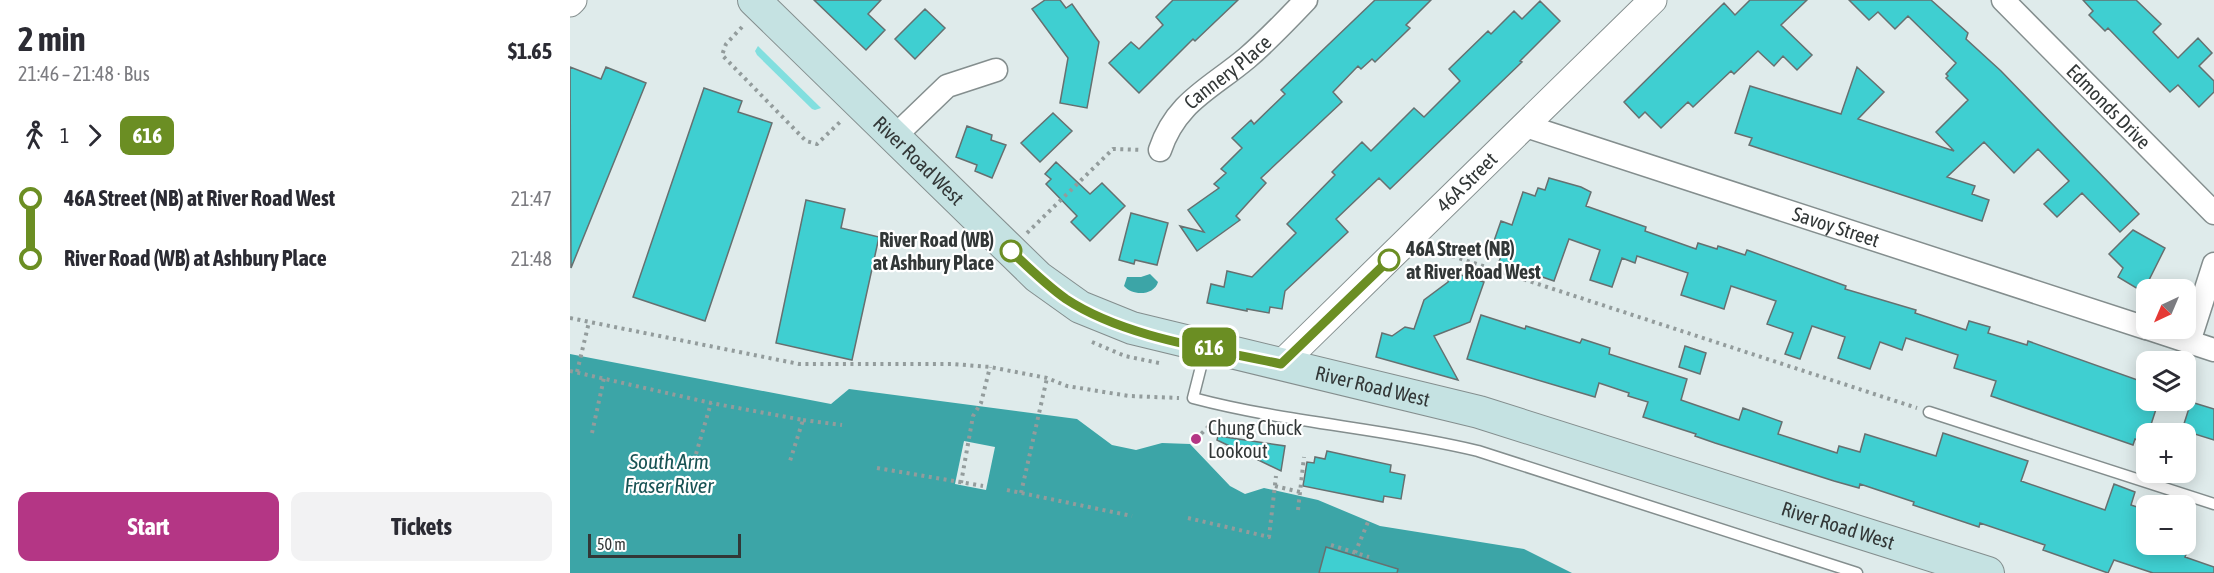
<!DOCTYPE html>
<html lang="en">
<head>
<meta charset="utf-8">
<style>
	body { margin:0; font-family:"Asap Condensed",sans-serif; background:#f2f2f3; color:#2b2b33; height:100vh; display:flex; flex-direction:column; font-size:22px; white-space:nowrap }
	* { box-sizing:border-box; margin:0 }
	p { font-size:20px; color:#7c7c81 }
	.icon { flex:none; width:33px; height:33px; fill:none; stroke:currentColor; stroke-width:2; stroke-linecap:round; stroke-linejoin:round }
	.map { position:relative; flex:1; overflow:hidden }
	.side { display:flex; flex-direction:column; background:#fff; width:570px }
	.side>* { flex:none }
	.badge { padding:0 12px; border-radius:9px; font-size:21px; line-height:39px }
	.needle { width:39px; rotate:224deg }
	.buttons { position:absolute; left:1566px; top:279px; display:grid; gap:12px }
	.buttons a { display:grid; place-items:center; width:60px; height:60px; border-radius:12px; background:#fff; box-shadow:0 3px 15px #0003; font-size:30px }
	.scale { position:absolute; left:18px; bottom:15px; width:153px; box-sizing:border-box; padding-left:6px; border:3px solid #323737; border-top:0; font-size:16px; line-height:21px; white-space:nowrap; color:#323737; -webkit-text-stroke:4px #fff; paint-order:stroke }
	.map>.badge { position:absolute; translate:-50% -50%; box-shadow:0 0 0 3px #fff }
	.legs { display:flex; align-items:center; gap:9px; height:66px; padding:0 18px; font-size:20px }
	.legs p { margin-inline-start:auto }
	.head { display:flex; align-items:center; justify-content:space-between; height:102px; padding:0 18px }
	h1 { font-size:33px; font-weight:700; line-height:45px }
	.primary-button { display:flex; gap:12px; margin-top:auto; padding:12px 18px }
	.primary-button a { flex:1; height:69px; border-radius:12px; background:#b43685; color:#fff; font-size:24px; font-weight:700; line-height:69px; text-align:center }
	.primary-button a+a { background:#f2f2f3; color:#2b2b33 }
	ul { padding:0 18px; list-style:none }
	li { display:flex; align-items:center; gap:21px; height:60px; font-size:22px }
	li i { display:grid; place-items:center; width:9px; height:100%; margin:0 8px; background:currentColor }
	li i::after { content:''; width:15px; height:15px; margin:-8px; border:4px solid; border-radius:50%; background:#fff }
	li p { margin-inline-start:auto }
	li:first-child i { background:linear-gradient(#0000 50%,currentColor 0) }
	li:last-child i { background:linear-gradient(currentColor 50%,#0000 0) }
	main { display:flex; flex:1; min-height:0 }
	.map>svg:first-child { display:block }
	.green { fill:#82dfdf }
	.water { fill:#3ca5a7 }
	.pier { fill:#dfebeb }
	.building { fill:#3fcfd1; stroke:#667070; stroke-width:1.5 }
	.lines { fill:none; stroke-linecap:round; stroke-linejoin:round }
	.service-casing { stroke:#848e8e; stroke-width:13 }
	.minor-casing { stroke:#848e8e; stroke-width:25 }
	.tertiary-casing { stroke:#848e8e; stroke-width:29 }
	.secondary-casing { stroke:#848e8e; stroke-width:34 }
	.path { stroke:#939c9c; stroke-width:4; stroke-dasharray:3 4.5; stroke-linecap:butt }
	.service { stroke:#fff; stroke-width:10 }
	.minor { stroke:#fff; stroke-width:22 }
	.tertiary { stroke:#fff; stroke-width:27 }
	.secondary { stroke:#c5e2e2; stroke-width:32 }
	.line-1-casing { stroke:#fff; stroke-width:14 }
	.line-1 { stroke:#6b8e23; stroke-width:9 }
	.stop-1-dot { fill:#fff; stroke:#6b8e23; stroke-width:3 }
	.poi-dot { fill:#b43685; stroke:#fff; stroke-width:2 }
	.labels { text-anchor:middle; stroke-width:4.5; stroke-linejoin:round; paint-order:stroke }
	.street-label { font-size:20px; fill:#323737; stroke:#fff }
	.stop-label { font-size:20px; font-weight:bold; fill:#323737; stroke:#fff; text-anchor:end }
	.poi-label { font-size:20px; fill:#323737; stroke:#fff; text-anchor:start }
	.water-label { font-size:21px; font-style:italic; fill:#185354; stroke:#fff }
</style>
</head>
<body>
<main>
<section class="side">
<div class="head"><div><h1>2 min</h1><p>21:46 – 21:48 · Bus</p></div><b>$1.65</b></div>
<div class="legs"><svg class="icon" aria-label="walk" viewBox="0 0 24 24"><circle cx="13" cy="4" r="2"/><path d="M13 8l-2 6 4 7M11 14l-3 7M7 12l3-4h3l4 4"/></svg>1<svg class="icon" aria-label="forward" viewBox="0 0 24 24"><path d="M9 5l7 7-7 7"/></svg><b class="badge" style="background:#6b8e23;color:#fff">616</b></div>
<ul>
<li><i style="color:#6b8e23"></i><b>46A Street (NB) at River Road West</b><p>21:47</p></li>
<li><i style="color:#6b8e23"></i><b>River Road (WB) at Ashbury Place</b><p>21:48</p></li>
</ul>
<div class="primary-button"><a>Start</a><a>Tickets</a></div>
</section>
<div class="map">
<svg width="1644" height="573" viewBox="0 0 1644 573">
	<rect width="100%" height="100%" fill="#dfebeb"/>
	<path class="green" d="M188 46 251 108 245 110 242 109 187 55 185 51Z"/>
	<path class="water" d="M580 274 588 282C584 296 562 296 554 286L557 277H571Z
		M0 354 261 404 279 389 507 419 542 445 566 450 592 443 620 444 660 486 675 494 694 488 748 500 810 526 954 549 1002 573H0Z"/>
	<path class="pier" d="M394 441 425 447 416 490 385 484Z"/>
	<path class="building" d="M244 0H311L298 14 315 30 296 50Z
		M475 0H490L496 8 502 4 529 42 517 108 490 103 498 58 462 9Z
		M603 0H668L625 41 623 39 569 93 539 63 561 42 569 49 593 25 586 17Z
		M805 0H861L836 25 840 28 805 62 802 59 791 69 788 66 763 92 772 102 691 178 696 183 666 216 670 220 627 251 610 226 634 232 618 210 649 188 644 184 656 173 651 169 672 148 662 138 681 120 684 124 715 94 711 90Z
		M1180 0H1237L1211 25 1242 55 1227 70 1213 56 1204 66 1188 51 1164 74 1161 71 1123 107 1118 102 1091 128 1075 112 1069 118 1054 102 1154 3 1165 15Z
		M1279 0H1361L1398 33 1396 39 1431 71 1569 214 1550 232 1512 193 1487 217 1474 204 1499 181 1468 149 1444 173 1414 142 1377 177 1405 186 1402 194 1419 200 1412 221 1179 145 1182 138 1165 133 1180 86 1271 114 1287 67 1314 92 1288 119 1384 151 1366 132 1398 100 1376 78 1378 76 1376 74 1386 63 1338 16 1325 29 1308 12 1299 20Z
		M1513 0H1566L1591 24 1583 32 1608 58 1628 38 1642 53 1629 66 1644 81V92L1629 107 1608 85 1600 92 1538 28 1535 31 1519 15 1523 11Z
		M970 1 990 21 950 61 952 62 820 189 809 178 766 219 778 232 715 291 712 309 700 307 699 313 677 309V311L637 303 641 284 654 287 657 271 682 277 726 233 717 224 765 175 762 172 792 142 801 151 844 108 854 117 890 81 879 69 918 31 921 34 944 11 952 19Z
		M355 9 375 28 345 59 325 39Z
		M0 67 31 79 36 67 76 83 1 268Z
		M134 88 172 101 168 112 202 123 135 321 63 297Z
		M483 113 502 131 470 162 451 143Z
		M397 126 422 135 421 140 436 145 422 178 405 171 407 165 386 157Z
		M486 162 520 194 532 183 555 206 520 241 501 222 507 216 476 184 481 179 475 174Z
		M979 178 1011 187 1021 192 1016 206 1076 227 1075 231 1126 249 1128 243 1147 249 1148 246 1175 255 1177 250 1276 286 1275 289 1346 310 1345 313 1396 330 1399 321 1420 327 1418 333 1457 345 1458 341 1576 383V400H1589L1575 443 1565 439 1563 445 1421 396 1426 381 1384 368 1388 355 1336 338 1332 350 1310 342 1300 369 1268 358 1275 337 1242 326 1230 359 1215 354 1223 333 1197 324 1206 301 1161 286 1154 309 1111 295 1118 273 1067 256 1065 263 1052 258 1042 287 1020 280 1030 250 999 239 984 281 929 262 935 244 924 241 931 221 942 225 953 192 965 196 968 188 975 190Z
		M236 200 275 209 271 228 309 237 282 360 206 343Z
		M561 213 598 223 587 265 565 260 564 264 549 260Z
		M1563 230 1595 248 1573 292 1548 277 1553 268 1539 254Z
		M881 272 914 282 900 322 864 336 888 380 806 357 812 333 822 336 835 327 844 329 854 300 878 282Z
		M911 315 955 329 956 326 1010 343 1012 339 1040 348 1039 354 1117 379 1111 400 1169 420 1173 408 1212 422 1208 434 1267 453 1269 446 1290 452 1295 434 1366 456 1373 433 1458 461 1451 481 1535 510 1544 484 1565 492 1561 505 1576 510 1570 539 1576 541V544H1594L1617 552 1615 557 1644 567V573H1583L1544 560 1538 573 1473 550 1475 545 1410 523 1409 527 1343 505 1344 502 1290 484 1289 488 1264 481 1145 443 1125 436 1126 434 1073 417 1078 402 1058 396 1059 393 1029 383 1025 397 897 359Z
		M1115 346 1136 353 1130 374 1109 367Z
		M1621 402 1644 409V440L1612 430Z
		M648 436 715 446 711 471 647 440Z
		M757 451 821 465 820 472 835 475 831 499 814 496 813 502 733 486 737 462 744 463 745 457 755 459Z
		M756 547 828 569 827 573H749Z"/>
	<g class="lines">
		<g class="service-casing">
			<path id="service" d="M636 347 623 398C717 423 814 428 908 451L1287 573
				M1359 412 1644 504"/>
		</g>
		<g class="minor-casing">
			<g id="minor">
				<path id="s1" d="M1433 0 1644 213"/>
				<path id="s2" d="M956 126 1576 328"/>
				<path d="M324 137 377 86 426 70"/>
				<path id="s3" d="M590 150C606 102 640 89 677 58 698 40 717 20 736 0"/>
				<path d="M1577 328 1644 350"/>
				<path d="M1619 342 1644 264"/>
			</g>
		</g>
		<g class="tertiary-casing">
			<g id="tertiary">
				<path d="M0 3 3 0"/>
				<path id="s4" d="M711 364 1083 0"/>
			</g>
		</g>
		<g class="secondary-casing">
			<g id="secondary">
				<path id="s5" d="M184 0 468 277 510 307 562 328 909 412 1418 573"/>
			</g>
		</g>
		<path class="path" d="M172 27 156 44 152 55 236 141 247 144 270 122
			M457 233 543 149 572 150
			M861 249 1347 408
			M0 318 229 364H383L420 367 477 378 497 386 559 396 609 398
			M522 342 555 356 589 363
			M0 371 141 403 233 420 220 461
			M7 372 19 322
			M233 420 272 425
			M22 433 34 378
			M626 439 646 419
			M126 454 141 403
			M307 468 413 486
			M391 483 403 416 411 403 420 367
			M705 486 730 492
			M437 490 562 516
			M451 493 477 378
			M728 510 734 457
			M618 518 699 537 706 476
			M761 545 799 557
			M785 553 798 522"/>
		<use href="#service" class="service"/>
		<use href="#minor" class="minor"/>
		<use href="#tertiary" class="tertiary"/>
		<use href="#secondary" class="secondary"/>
	</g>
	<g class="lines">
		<g class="line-1-casing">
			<path id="line-1" d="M441 251C459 268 476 285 496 299 555 338 643 349 711 364L819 260"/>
		</g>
		<use href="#line-1" class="line-1"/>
	</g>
	<g class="stop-1-dot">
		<circle cx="441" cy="251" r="10"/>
		<circle cx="819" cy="260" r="10"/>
	</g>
	<circle class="poi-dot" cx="626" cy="439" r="6"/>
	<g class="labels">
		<g class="street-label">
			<text dy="7" stroke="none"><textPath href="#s3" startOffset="105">Cannery Place</textPath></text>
			<text dy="7" stroke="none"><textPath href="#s1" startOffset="150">Edmonds Drive</textPath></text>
			<text dy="7" stroke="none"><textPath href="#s5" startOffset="230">River Road West</textPath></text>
			<text dy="7" stroke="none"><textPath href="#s4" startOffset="260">46A Street</textPath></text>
			<text dy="7" stroke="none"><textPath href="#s2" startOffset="326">Savoy Street</textPath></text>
			<text dy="7" stroke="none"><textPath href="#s5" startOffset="752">River Road West</textPath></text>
			<text dy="7" stroke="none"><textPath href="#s5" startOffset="1238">River Road West</textPath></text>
		</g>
		<g class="stop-label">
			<text x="424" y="247">River Road (WB)<tspan x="424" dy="23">at Ashbury Place</tspan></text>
			<text x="836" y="256" text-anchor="start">46A Street (NB)<tspan x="836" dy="23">at River Road West</tspan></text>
		</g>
		<g class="poi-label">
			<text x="638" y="435">Chung Chuck<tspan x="638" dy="23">Lookout</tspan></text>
		</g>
		<g class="water-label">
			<text x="99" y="469">South Arm<tspan x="99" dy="24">Fraser River</tspan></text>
		</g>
	</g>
</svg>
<div class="buttons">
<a><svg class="needle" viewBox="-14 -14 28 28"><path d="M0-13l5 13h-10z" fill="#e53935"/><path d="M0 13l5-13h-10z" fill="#7c7c81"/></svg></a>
<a><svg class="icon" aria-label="layers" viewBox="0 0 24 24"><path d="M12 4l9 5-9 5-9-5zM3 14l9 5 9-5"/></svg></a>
<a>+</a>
<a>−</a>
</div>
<div class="scale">50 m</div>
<b class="badge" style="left:639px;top:347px;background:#6b8e23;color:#fff">616</b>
</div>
</main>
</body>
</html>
